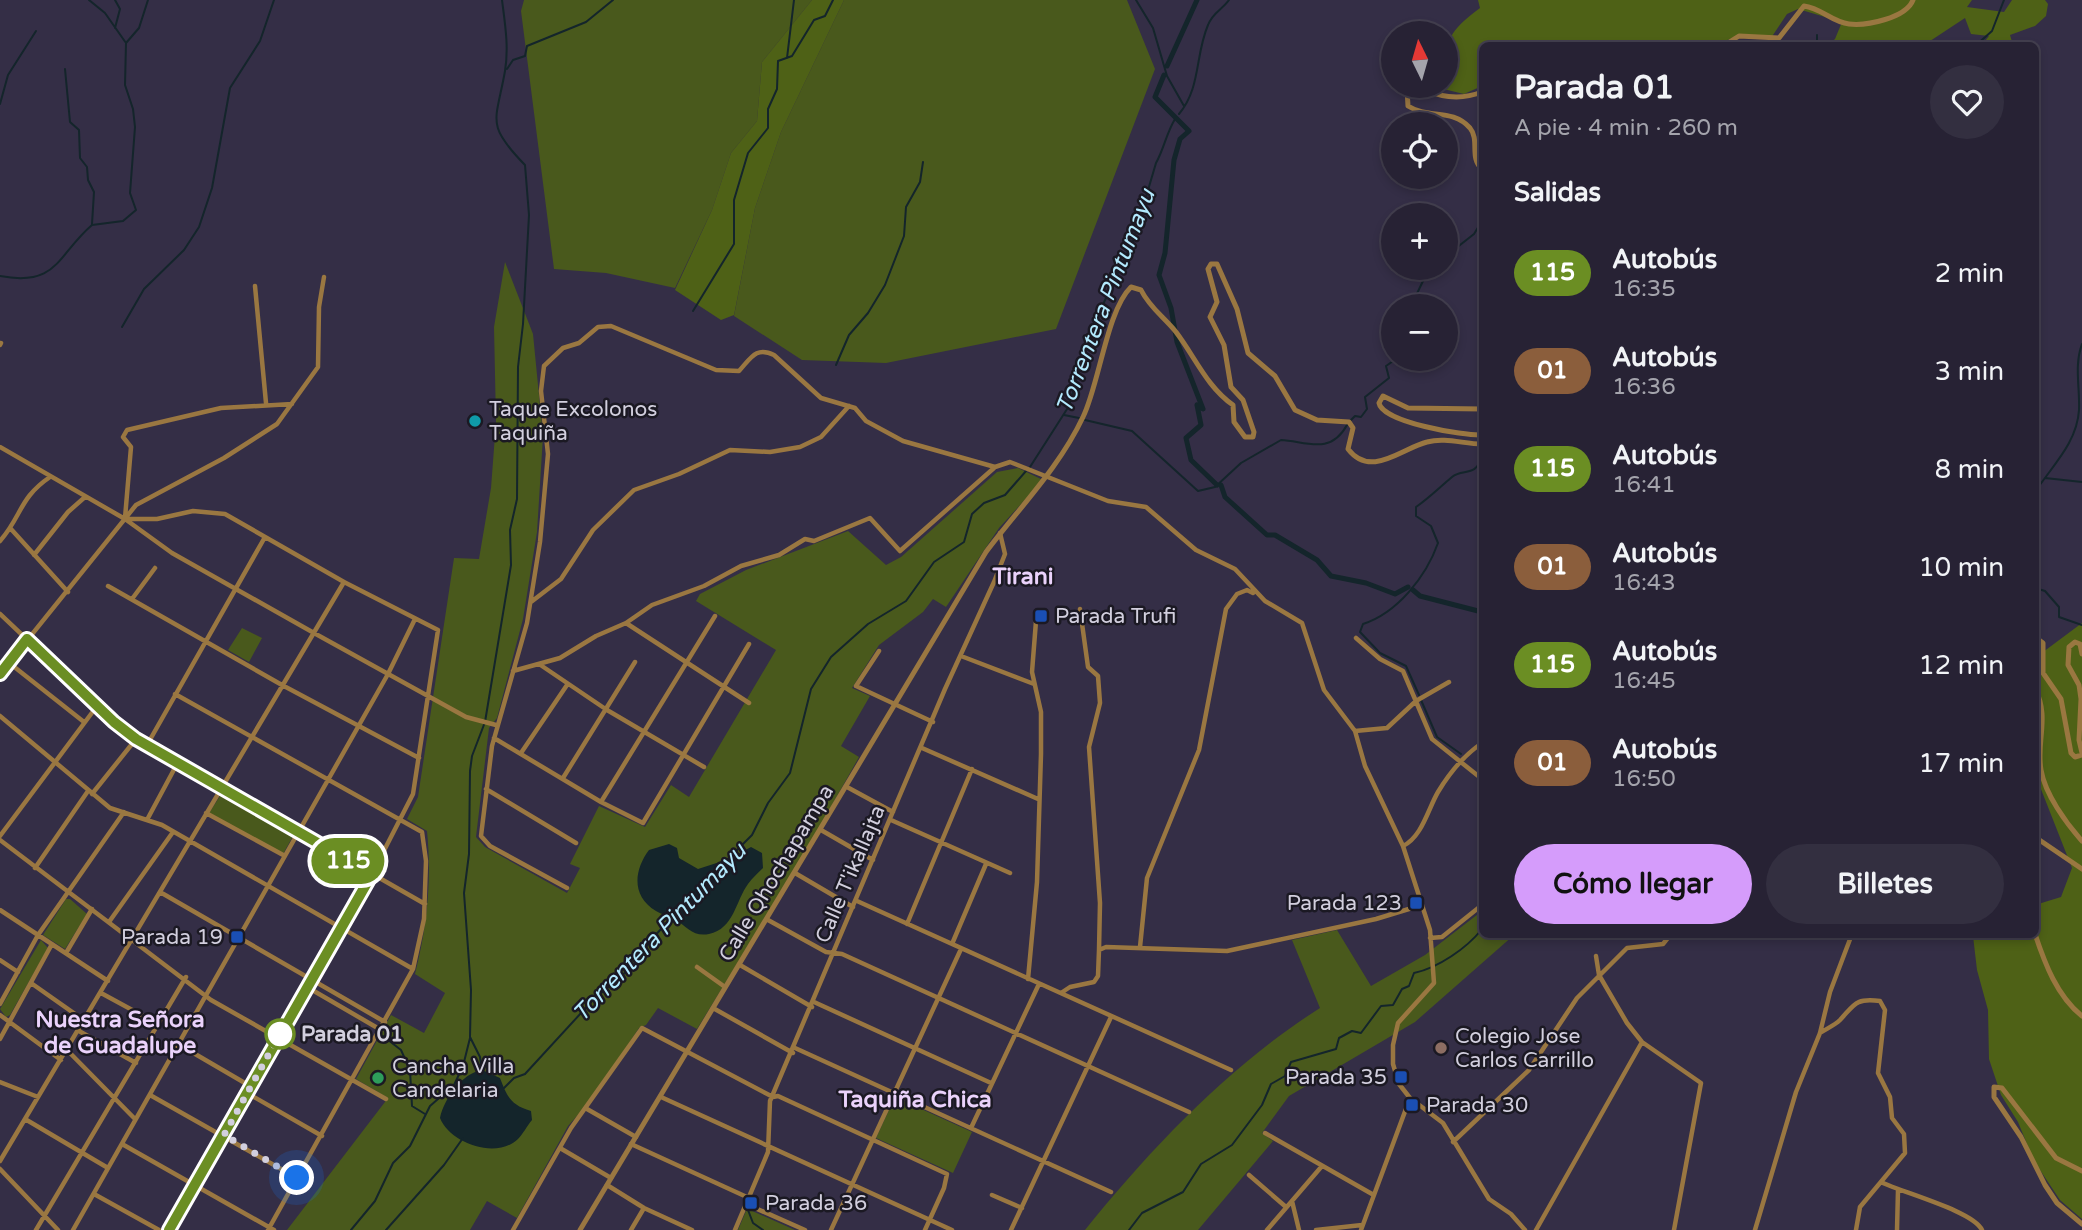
<!DOCTYPE html>
<html lang="es">
<head>
<meta charset="utf-8">
<style>
	body { margin:0; font-family:"Varela Round",sans-serif; background:#332f40; color:#f1f3f6; height:100vh; display:flex; flex-direction:column; font-size:26px; white-space:nowrap }
	* { box-sizing:border-box; margin:0 }
	p { font-size:23px; color:#a4a4ac }
	.icon { flex:none; width:38px; height:38px; fill:none; stroke:currentColor; stroke-width:2; stroke-linecap:round; stroke-linejoin:round }
	.map { position:relative; flex:1; overflow:hidden }
	.sheet { position:absolute; left:1479px; top:42px; width:560px; height:896px; display:flex; flex-direction:column; background:#272234; border-radius:10px; box-shadow:0 4px 10px #0003,0 0 0 2px #433f4f }
	.sheet>* { flex:none }
	.badge { padding:0 14px; border-radius:23px; font-size:24px; line-height:46px }
	.needle { width:46px; rotate:355deg }
	.tools { position:absolute; left:1381px; top:21px; display:grid; gap:14px }
	.tools a { display:grid; place-items:center; width:77px; height:77px; border-radius:50%; background:#272234; box-shadow:0 4px 10px #0003,0 0 0 2px #433f4f; font-size:35px }
	.you { position:absolute; width:35px; height:35px; margin:-18px; border:5px solid #fff; border-radius:50%; background:#1a73e8; box-shadow:0 0 0 10px #1a73e833 }
	.map>.badge { position:absolute; translate:-50% -50%; box-shadow:0 0 0 4px #fff }
	h2 { padding:0 35px; font-size:26px; line-height:63px }
	.round { display:grid; place-items:center; flex:none; width:74px; height:74px; border-radius:37px; background:#332f40 }
	.headline { display:flex; align-items:center; justify-content:space-between; height:119px; padding:0 35px }
	h1 { font-size:33px; font-weight:800; line-height:52px }
	.cta { display:flex; gap:14px; margin-top:auto; padding:14px 35px }
	.cta a { flex:1; height:80px; border-radius:42px; background:#d59cfb; color:#111; font-size:28px; font-weight:800; line-height:80px; text-align:center }
	.cta a+a { background:#332f40; color:#f1f3f6 }
	ul { padding:0; list-style:none }
	li { display:flex; align-items:center; gap:21px; height:98px; padding:0 35px }
	li div { flex:1 }
	li b { display:block; font-size:26px }
	li em { font-style:normal }
	li .badge { min-width:77px; font-weight:700; text-align:center }
	.map>svg:first-child { display:block }
	.green { fill:#49591c }
	.forest { fill:#4e6116 }
	.water { fill:#14252b }
	.lines { fill:none; stroke-linecap:round; stroke-linejoin:round }
	.stream { stroke:#14252b; stroke-width:2 }
	.canal { stroke:#14252b; stroke-width:5 }
	.minor { stroke:#9a7741; stroke-width:4.5 }
	.tertiary { stroke:#9a7741; stroke-width:5 }
	.line-casing { stroke:#fff; stroke-width:16 }
	.line { stroke:#6b8e23; stroke-width:10 }
	.walk { stroke:#d2cfde; stroke-width:7; stroke-dasharray:0 12.6 }
	.culture-dot { fill:#0f9aa8; stroke:#1b1923; stroke-width:2.5 }
	.transit-dot { fill:#1a4fb4; stroke:#1b1923; stroke-width:2.5 }
	.stop-dot { fill:#fff; stroke:#6b8e23; stroke-width:3.5 }
	.education-dot { fill:#8d6e63; stroke:#1b1923; stroke-width:2.5 }
	.leisure-dot { fill:#2e9e5b; stroke:#1b1923; stroke-width:2.5 }
	.labels { text-anchor:middle; stroke-width:5; stroke-linejoin:round; paint-order:stroke }
	.poi-label { font-size:21px; fill:#d2cfde; stroke:#1b1923; text-anchor:start }
	.street-label { font-size:21px; fill:#d2cfde; stroke:#1b1923 }
	.stop-label { font-size:21px; font-weight:bold; fill:#d2cfde; stroke:#1b1923; text-anchor:start }
	.water-label { font-size:23px; font-style:italic; fill:#b3eafe; stroke:#1b1923 }
	.neighbourhood-label { font-size:23px; font-weight:bold; fill:#ead2fb; stroke:#1b1923 }
</style>
</head>
<body>
<div class="map">
<svg width="2082" height="1230" viewBox="0 0 2082 1230">
	<rect width="100%" height="100%" fill="#342e46"/>
	<path class="green" d="M524 0H812L762 62 757 121 731 153 712 210 675 288 606 273 554 269 521 11Z
		M844 0H1127L1155 69 1056 329 886 363 802 360 734 316 755 208 781 132Z
		M505 262 533 334 543 436 537 532 523 619 497 718 489 728 476 837 485 847 567 893 580 868 570 864 599 806 645 827 671 785 689 797 776 650 696 601 700 594 746 570 848 531 886 565 901 557 997 472 1018 468 1043 480 999 528 946 607 933 599 923 612 879 645 852 688 870 696 841 746 859 757 805 853 697 1029 658 1008 646 1025 639 1028 593 1098 568 1126 517 1218 487 1201 470 1230H287L388 1098 356 1079 391 1015 424 1033 445 993 415 974C427 927 432 880 427 831L407 819 418 797 454 558 479 559 491 488 496 422 494 327Z
		M242 628 262 638 249 662 228 650Z
		M222 793 292 831 293 836 283 854 209 813Z
		M66 899H70L87 914 65 949 43 935Z
		M1482 911V934L1514 935 1415 1022 1289 1096 1262 1133 1273 1141 1198 1230H1085C1152 1147 1230 1065 1320 1008L1292 940 1337 930 1371 986 1425 955Z
		M41 940 48 948 10 1015 6 1017 0 1009Z
		M895 1097 972 1132 953 1173 876 1138Z
		M750 1210 795 1230H738L746 1211Z"/>
	<path class="forest" d="M812 0H844L781 132 755 208 734 315 721 320 675 290 712 210 731 153 757 121 762 62Z
		M1478 0H1972L1967 7 2004 12 2012 0H2045L2048 4 2046 16 2035 26 2010 35 2013 45H1982L1989 36 1971 34 1965 18 1924 45H1827L1835 39 1842 22 1798 9 1787 14 1771 38 1738 36 1714 45 1482 46V86L1464 94 1431 86H1446C1446 42 1443 36 1480 8Z
		M2082 623V1219L2060 1200 2034 1161 2018 1122 2001 1095 1989 1059 1988 1010 1977 970 1973 936 2035 934V905L2061 897 2072 868 2035 774V658Z"/>
	<path class="water" d="M669 844 677 848 679 858 698 869 729 859 751 847 762 853 763 868C758 873 752 878 748 884 736 900 734 929 709 934 693 937 687 927 676 920 670 915 662 915 656 911 631 896 634 870 649 850Z
		M482 1070 500 1078C507 1096 510 1105 531 1111L532 1120C527 1126 523 1134 518 1139 496 1160 450 1143 440 1118 444 1099 462 1073 482 1070Z"/>
	<g class="lines">
		<path class="stream" d="M89 0 105 13 126 43
			M1136 0 1153 28 1167 76 1184 106
			M115 28 120 9 115 0
			M1817 35V46
			M1975 46 1992 31 2004 0
			M787 58 794 0
			M65 69 70 122 79 130 80 158 87 167 88 180 94 192 92 224
			M507 69 513 60 525 56 527 46 586 22 613 0
			M0 104 8 75 36 31
			M1179 114C1201 88 1195 55 1208 25 1213 12 1222 10 1229 0
			M1446 256 1474 234 1482 221
			M0 276C58 287 57 255 92 225L123 221 136 210 130 193 135 127 133 109 125 85 126 43 139 28 148 0
			M1411 306 1423 281 1439 268
			M693 311 734 244V200L748 153 768 128V109L777 89 778 61 792 56 814 20 825 16 833 0
			M122 327 144 289 184 250 199 227 212 188 230 88 260 41 274 0
			M836 365 849 335 868 313 885 285 904 236 906 207 920 182 923 162
			M1064 415 1079 418
			M1085 420 1132 431 1198 491 1215 487 1241 463 1281 440C1305 441 1330 456 1347 425
			M1350 421 1355 416 1361 417 1367 409 1365 397 1389 378 1386 366 1396 359
			M1030 467 1069 406 1089 334 1133 241 1156 163C1164 149 1166 134 1175 119
			M2045 478 2082 482
			M2035 492C2052 466 2077 443 2079 410 2080 388 2074 365 2082 344
			M2035 588 2045 591 2059 607V617L2082 625
			M1419 695 1406 666 1380 653 1360 632 1363 624C1397 613 1426 577 1438 543L1431 526 1416 516V507C1429 498 1440 487 1452 477 1463 468 1476 478 1482 456
			M1421 700 1437 737 1461 754
			M728 859 752 835 768 803 790 773 811 689 831 657 868 624 906 601 934 562 964 542 972 514 984 503 1005 495 1026 471
			M383 1036 401 1050 410 1070 412 1106 425 1114
			M482 1072 480 1057 470 1037 471 990 464 893 469 854 470 771 472 756 485 722 511 565 510 530 517 499 518 367 523 324 529 215 525 165C485 124 496 122 505 71 509 47 505 24 502 0
			M504 1088 514 1078 525 1074 593 1000 634 965 651 940 673 916
			M748 1210 753 1223 763 1230
			M351 1230 375 1201 393 1163 410 1146 430 1106 454 1085 463 1066 470 1038
			M386 1230 444 1165 463 1138
			M1129 1230 1142 1213 1183 1192 1201 1164 1232 1145 1262 1105 1271 1084 1285 1076 1291 1062 1336 1049 1339 1038 1352 1031 1361 1033 1381 1006 1393 1005 1402 989 1409 986 1414 973C1438 968 1467 948 1482 929"/>
		<path class="canal" d="M1167 66 1197 0
			M1164 75 1155 97 1189 131 1180 139 1174 160 1165 253 1159 275 1171 308 1177 342 1203 409 1197 405 1201 425 1186 438 1191 460 1217 485
			M1221 485 1225 497 1267 535H1275L1317 560 1331 576 1366 583 1395 594 1408 587
			M1413 590 1420 596 1482 612"/>
		<path class="minor" d="M255 286 266 403
			M0 345 1 343
			M0 447 125 519 172 553 314 633 466 717 496 725
			M125 518 131 447 123 437 127 430 221 408 292 404
			M125 519H157L193 511 225 514 344 582 438 630 413 794 372 874 169 1230
			M11 529 68 592
			M0 541C22 516 19 498 50 477
			M34 555 68 512 85 497
			M108 586 282 685 419 758
			M132 599 155 568
			M531 602 561 579 593 530 634 490 679 474 730 450 770 452 800 447 821 437 849 406
			M1080 609 1088 667 1098 676 1100 703 1089 747 1100 903 1099 950
			M0 614 114 722 136 739 425 904
			M626 623 749 703
			M1356 638 1380 659 1403 671 1432 739 1482 779
			M879 651 856 686 933 722
			M961 656 1034 684
			M8 662 84 722
			M539 664 607 710 704 767
			M513 671 560 658 596 636 626 623 652 605 704 586 741 566 779 555 805 539 814 541 870 518 900 551 994 468
			M0 674 136 505 224 458 277 424 318 367 319 307 324 277
			M175 694 422 832 426 861 424 919 413 969 268 1230
			M0 716 110 808 162 825 413 969
			M1355 731 1387 728 1416 701 1449 682
			M494 738 601 802 643 823 749 644
			M147 745 265 537
			M922 748 1038 799
			M521 753 567 685
			M563 778 635 662
			M847 787 893 812
			M486 789 576 843
			M92 794 136 739
			M601 802 715 616
			M206 813 285 856
			M148 818 177 764
			M891 820 1010 873
			M821 830 873 860
			M0 836 97 706
			M0 840 211 1000 386 1099
			M1403 846C1422 837 1428 809 1438 792 1450 772 1463 756 1482 743
			M35 868 88 791
			M795 873 853 907
			M567 888 490 846 481 836 492 746 527 623 540 542 548 454 541 391 544 366 563 348 579 343 598 327 611 326 716 370 739 371C751 358 756 346 774 355L821 398 855 408 866 421 903 441 995 467 1010 462 1108 501 1146 507 1196 550 1235 569 1265 601 1302 623 1324 690 1355 731 1365 766 1403 846 1430 930 1434 983 1398 1023 1393 1045V1064L1399 1084 1410 1098 1443 1123 1489 1199 1511 1214 1525 1230
			M160 892 385 1022
			M857 901 1231 1070
			M0 910 108 981
			M768 920 826 952 842 954 1189 1112
			M109 922 173 832
			M907 924 972 769
			M1430 938 1442 937 1482 905
			M952 944 986 864
			M1140 947 1147 878 1199 750 1226 609 1237 594 1247 590 1253 593
			M66 953 92 909
			M1596 956 1599 975 1627 1023 1642 1042 1701 1083 1674 1230
			M0 960 18 972
			M740 965 812 1007
			M697 967 725 987
			M1028 979 1037 882 1041 754V712L1032 672 1036 621
			M31 983 85 1021
			M307 987 381 1030
			M101 993 158 1024
			M1061 993 1070 987 1094 982 1098 976 1099 950 1106 947 1227 951 1376 919 1422 905
			M814 1002 991 1083
			M0 1004 38 935 124 812
			M713 1008 793 1053
			M0 1015 61 1060
			M79 1031 136 1063
			M1820 1033C1826 1029 1835 1025 1840 1020 1855 1004 1855 998 1880 1001L1885 1010 1878 1073 1890 1097 1892 1118 1904 1134 1905 1153 1860 1207 1856 1230
			M0 1039 52 944
			M178 1044 250 1086
			M795 1048 1111 1192
			M67 1050 135 1119
			M0 1082 38 1097
			M247 1093 322 1136
			M150 1095 297 1178
			M661 1097 952 1230
			M587 1109 636 1137
			M25 1119 108 1168
			M971 1128 1039 984
			M1265 1133 1372 1194
			M1453 1142 1529 1070 1577 998 1627 948 1663 944 1671 934
			M122 1144 274 1230
			M631 1144 749 1198
			M560 1148 611 1178
			M0 1161 344 582
			M0 1169 58 1230
			M1249 1175 1286 1207
			M1881 1182C1903 1193 1973 1211 1982 1230
			M607 1185 644 1208 692 1230
			M94 1194 159 1230
			M992 1195 1022 1208
			M1292 1201 1299 1230
			M746 1204 805 1230
			M36 1230 186 977
			M73 1230 388 674 415 619
			M513 1230 571 1128 642 1028 773 1097 778 1096 947 1174 944 1188 925 1230
			M631 1230 644 1208
			M735 1230 768 1152 770 1101 945 689 994 582 1005 554 1000 533
			M831 1230 961 949
			M1011 1230 1111 1017
			M1267 1230 1322 1166
			M1316 1230 1362 1225
			M1361 1230 1410 1098
			M1536 1230 1642 1042
			M1755 1230 1796 1092 1820 1033 1830 992 1852 934
			M1897 1230 1898 1190"/>
		<path class="tertiary" d="M1723 46 1739 36 1779 38 1804 6C1821 8 1832 22 1849 24 1867 26 1906 18 1913 0
			M1412 86 1407 89 1408 106C1428 119 1452 108 1470 128 1480 140 1469 158 1482 169
			M1416 86C1438 97 1459 101 1482 92
			M1482 409 1408 408 1383 396 1379 403C1382 422 1464 436 1482 435
			M2035 637 2043 643V673L2061 699 2071 753 2075 757 2082 755
			M2082 654 2080 644 2075 642 2069 647 2068 665 2079 685 2081 699 2079 740 2082 753
			M2035 688C2050 718 2036 740 2041 770 2045 794 2066 823 2082 841
			M2035 837 2082 869
			M2035 934C2045 964 2057 996 2082 1016
			M2082 1171 2056 1158 2002 1088 1994 1087V1097L2021 1137 2045 1185 2057 1203 2082 1224
			M580 1230 986 552C1019 508 1059 468 1083 417 1099 385 1107 310 1131 287L1141 290C1150 308 1164 317 1176 332 1195 357 1207 387 1233 405L1234 422 1245 437H1253L1254 432 1243 400 1231 387 1224 345 1210 317 1217 302 1208 269 1211 264H1217L1237 309 1248 353 1275 376 1295 410 1317 420 1349 422 1353 428 1348 449C1371 479 1402 448 1427 442 1445 437 1464 444 1482 444"/>
	</g>
	<g class="lines">
		<g class="line-casing">
			<path id="line" d="M0 674 27 639 114 722 136 739 372 874 169 1230"/>
		</g>
		<use href="#line" class="line"/>
		<path class="walk" d="M280 1034 224 1135 297 1178"/>
	</g>
	<circle class="culture-dot" cx="475" cy="421" r="7"/>
	<g class="transit-dot">
		<rect x="1034" y="609" width="14" height="14" rx="3.5"/>
		<rect x="1409" y="896" width="14" height="14" rx="3.5"/>
		<rect x="230" y="930" width="14" height="14" rx="3.5"/>
		<rect x="1394" y="1070" width="14" height="14" rx="3.5"/>
		<rect x="1405" y="1098" width="14" height="14" rx="3.5"/>
		<rect x="744" y="1196" width="14" height="14" rx="3.5"/>
	</g>
	<circle class="stop-dot" cx="280" cy="1034" r="14"/>
	<circle class="education-dot" cx="1441" cy="1048" r="7"/>
	<circle class="leisure-dot" cx="378" cy="1078" r="7"/>
	<g class="labels">
		<g class="poi-label">
			<text x="489" y="416">Taque Excolonos<tspan x="489" dy="24">Taquiña</tspan></text>
			<text x="1055" y="623">Parada Trufi</text>
			<text x="1402" y="910" text-anchor="end">Parada 123</text>
			<text x="223" y="944" text-anchor="end">Parada 19</text>
			<text x="1455" y="1043">Colegio Jose<tspan x="1455" dy="24">Carlos Carrillo</tspan></text>
			<text x="392" y="1073">Cancha Villa<tspan x="392" dy="24">Candelaria</tspan></text>
			<text x="1387" y="1084" text-anchor="end">Parada 35</text>
			<text x="1426" y="1112">Parada 30</text>
			<text x="765" y="1210">Parada 36</text>
		</g>
		<g class="street-label">
			<text transform="translate(776 873) rotate(-59)" y="7">Calle Qhochapampa</text>
			<text transform="translate(850 874) rotate(-67)" y="7">Calle T'ikallajta</text>
		</g>
		<g class="stop-label">
			<text x="301" y="1041">Parada 01</text>
		</g>
		<g class="water-label">
			<text transform="translate(1105 301) rotate(-69)" y="8">Torrentera Pintumayu</text>
			<text transform="translate(659 932) rotate(-46)" y="8">Torrentera Pintumayu</text>
		</g>
		<g class="neighbourhood-label">
			<text x="1023" y="584">Tirani</text>
			<text x="120" y="1027">Nuestra Señora<tspan x="120" dy="26">de Guadalupe</tspan></text>
			<text x="915" y="1107">Taquiña Chica</text>
		</g>
	</g>
</svg>
<div class="tools">
<a><svg class="needle" viewBox="-14 -14 28 28"><path d="M0-13l5 13h-10z" fill="#e53935"/><path d="M0 13l5-13h-10z" fill="#a4a4ac"/></svg></a>
<a><svg class="icon" aria-label="locate" viewBox="0 0 24 24"><circle cx="12" cy="12" r="6"/><path d="M12 2v4M12 18v4M2 12h4M18 12h4"/></svg></a>
<a>+</a>
<a>−</a>
</div>
<div class="you" style="left:297px;top:1178px"></div>
<b class="badge" style="left:348px;top:861px;background:#6b8e23;color:#fff">115</b>
<section class="sheet">
<div class="headline"><div><h1>Parada 01</h1><p>A pie · 4 min · 260 m</p></div><a class="round"><svg class="icon" aria-label="heart" viewBox="0 0 24 24"><path d="M12 20l-8-8c-3-5 5-10 8-4 3-6 11-1 8 4z"/></svg></a></div>
<h2>Salidas</h2>
<ul>
<li><span class="badge" style="background:#6b8e23;color:#fff">115</span><div><b>Autobús</b><p>16:35</p></div><em>2 min</em></li>
<li><span class="badge" style="background:#8b5e3c;color:#fff">01</span><div><b>Autobús</b><p>16:36</p></div><em>3 min</em></li>
<li><span class="badge" style="background:#6b8e23;color:#fff">115</span><div><b>Autobús</b><p>16:41</p></div><em>8 min</em></li>
<li><span class="badge" style="background:#8b5e3c;color:#fff">01</span><div><b>Autobús</b><p>16:43</p></div><em>10 min</em></li>
<li><span class="badge" style="background:#6b8e23;color:#fff">115</span><div><b>Autobús</b><p>16:45</p></div><em>12 min</em></li>
<li><span class="badge" style="background:#8b5e3c;color:#fff">01</span><div><b>Autobús</b><p>16:50</p></div><em>17 min</em></li>
</ul>
<div class="cta"><a>Cómo llegar</a><a>Billetes</a></div>
</section>
</div>
</body>
</html>
